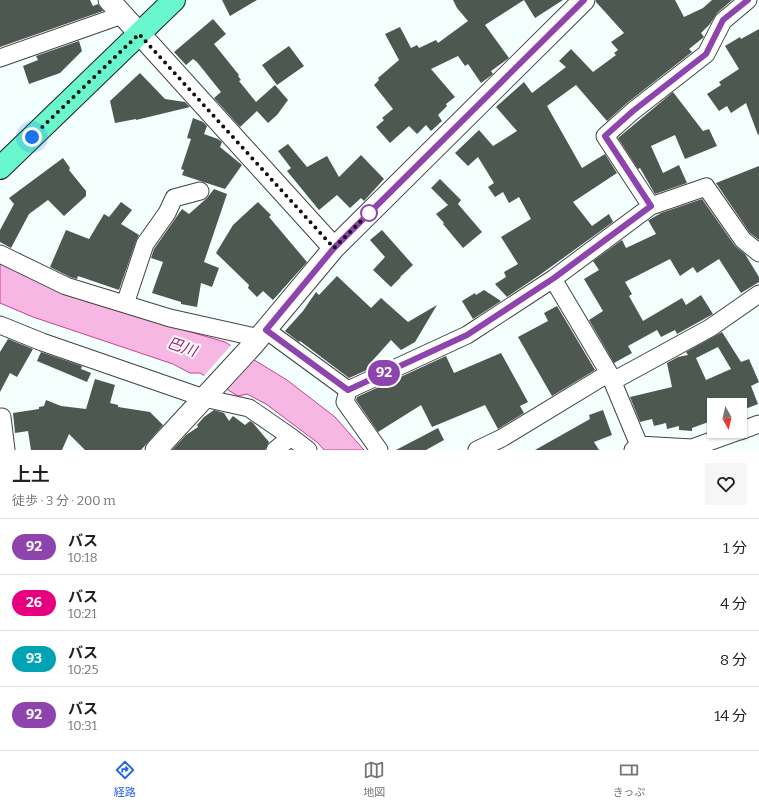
<!DOCTYPE html>
<html lang="ja">
<head>
<meta charset="utf-8">
<style>
	body { margin:0; font-family:Bitter,"Noto Sans JP",serif; background:#f6f6f6; color:#202124; height:100vh; display:flex; flex-direction:column; font-size:15px; white-space:nowrap }
	* { box-sizing:border-box; margin:0 }
	p { font-size:13px; color:#757577 }
	.icon { flex:none; width:22px; height:22px; fill:none; stroke:currentColor; stroke-width:2; stroke-linecap:round; stroke-linejoin:round }
	.map { position:relative; height:450px; overflow:hidden }
	.drawer { display:flex; flex-direction:column; background:#fff; flex:1 }
	.drawer>* { flex:none }
	.badge { padding:0 8px; border-radius:13px; font-size:14px; line-height:26px }
	.needle { width:26px; rotate:172deg }
	.tools { position:absolute; left:707px; top:398px; display:grid; gap:8px }
	.tools a { display:grid; place-items:center; width:40px; height:40px; border-radius:0px; background:#fff; box-shadow:0 1px 3px #0004; font-size:20px }
	.you { position:absolute; width:20px; height:20px; margin:-10px; border:3px solid #fff; border-radius:50%; background:#1a73e8; box-shadow:0 0 0 6px #1a73e833 }
	.map>.badge { position:absolute; translate:-50% -50%; box-shadow:0 0 0 2px #fff }
	.round { display:grid; place-items:center; flex:none; width:42px; height:42px; border-radius:0px; background:#f6f6f6 }
	.summary { display:flex; align-items:center; justify-content:space-between; height:68px; padding:0 12px }
	h1 { font-size:19px; font-weight:600; line-height:30px }
	ul { padding:0; list-style:none }
	li { display:flex; align-items:center; gap:12px; height:56px; padding:0 12px; border-top:1px solid #e0e0e0 }
	li div { flex:1 }
	li b { display:block; font-size:15px }
	li em { font-style:normal }
	li .badge { min-width:44px; font-weight:700; text-align:center }
	.tabs { display:flex; justify-content:space-around; align-items:center; height:56px; border-top:1px solid #e0e0e0; background:#fff; font-size:11px; color:#757577 }
	.tabs a { display:grid; justify-items:center; gap:2px }
	.tabs .current { color:#2563eb }
	.map>svg:first-child { display:block }
	.water { fill:#f6b7e2; stroke:#cd3e9b }
	.pier { fill:#f2fffc }
	.building { fill:#4c5850; fill-rule:evenodd }
	.lines { fill:none; stroke-linecap:round; stroke-linejoin:round }
	.minor-casing { stroke:#434343; stroke-width:19 }
	.tertiary-casing { stroke:#434343; stroke-width:23 }
	.primary-casing { stroke:#212121; stroke-width:24 }
	.minor { stroke:#fff; stroke-width:17 }
	.tertiary { stroke:#fff; stroke-width:21 }
	.primary { stroke:#6af7ce; stroke-width:22 }
	.line-casing { stroke:#fff; stroke-width:9 }
	.line { stroke:#8e44ad; stroke-width:6 }
	.walk { stroke:#101010; stroke-width:4; stroke-dasharray:0 7.2 }
	.stop-dot { fill:#fff; stroke:#8e44ad; stroke-width:2 }
	.labels { text-anchor:middle; stroke-width:4; stroke-linejoin:round; paint-order:stroke }
	.water-label { font-size:15px; font-style:italic; fill:#a2186d; stroke:#fff }
</style>
</head>
<body>
<div class="map">
<svg width="759" height="450" viewBox="0 0 759 450">
	<rect width="100%" height="100%" fill="#f2fffc"/>
	<path class="water" d="M0 263 88 302 225 342 287 380 335 417 364 450H324L318 443 266 404 247 394 238 396 200 373H190L173 364 33 317 0 303Z"/>
	<path class="pier" d="M232 344 255 358 225 390 203 377Z"/>
	<path class="building" d="M0 0H90L93 6 98 4 103 11 0 47Z
		M222 0H257L230 16Z
		M453 0H563L535 18 524 0 485 25 509 58 491 71 493 74 481 83 468 64 465 66 458 56 431 69 455 97 446 104 447 106 438 115 442 121 431 131 426 125 417 134 409 126 390 143 376 127 384 120 382 118 393 109 374 85 379 80 378 78 399 60 385 34 400 27 411 48 417 45 419 48 436 40 438 43 468 21 457 8Z
		M596 0H675L684 17 703 8 712 0H732L717 13 710 24 701 33 704 37 689 49 692 52 627 103 607 121 576 85 547 106 582 168 605 154 617 173 573 202 592 226 609 214 613 222 541 274 507 297 495 284 506 277 504 272 518 264 501 237 531 219 519 197 509 203 503 192 495 197 488 187 494 183 478 157 468 166 455 153 479 130 493 146 517 131 496 107 524 82 532 93 566 67 559 61 571 49 593 72 616 55 614 53 618 50 611 42 624 33 596 2Z
		M213 19 226 34 214 44 239 75 238 76 241 80 239 81 256 102 275 85 288 100 277 115 268 123 257 111 240 127 214 98 221 92 197 62 193 59 186 65 174 52Z
		M759 29V134L758 135 746 103 731 113 727 106 719 111 707 94 721 85 719 82 739 69 725 46 740 37 741 39Z
		M79 41 82 51 60 73 29 84 23 66 38 60 36 56Z
		M289 46 304 66 277 85 262 65Z
		M140 73 165 99 185 102 190 107 136 120V119L115 123 110 101Z
		M673 92 703 131 709 129 717 146 685 159 675 135 651 146 663 173 679 165 687 183 655 194 640 168 638 169 618 138Z
		M193 118 203 122 207 126 204 134 218 139 222 142 220 147 242 165 225 189 182 175 184 170 181 169 191 139 187 138Z
		M288 144 307 167 327 156 339 177 361 155 384 179 364 201 361 198 350 208 337 195 319 210 287 171 291 168 278 151Z
		M63 158 70 168 69 170 86 191V196L64 216 48 200 29 214 11 248 0 242V230L14 204 9 198Z
		M759 166V240L750 233 716 183Z
		M440 179 461 200 458 204 482 232 463 248 443 224 444 223 436 214 448 205 431 188Z
		M214 189 227 194 204 262 219 268 212 287 201 283 197 307 181 304V302L152 293 163 262 151 258 154 249 182 209 189 214 207 198Z
		M702 199 735 246 745 254 759 277V282L741 293 719 259 697 273 693 267 680 276 670 259 625 282 632 294 629 296 643 321 682 298 686 305 701 295 713 314 677 334 675 330 661 337 657 330 628 346 632 353 614 363 589 320 603 311 584 279 599 270 593 261 622 240 626 248 656 234 648 220H649L661 213Z
		M121 202 132 210 121 224 139 235 136 241 119 290 78 276 77 279 70 277 50 267 66 230 89 239 104 214 109 217Z
		M258 202 271 215 269 217 307 262 273 300 263 291 257 297 248 288 249 285 216 253 233 225Z
		M382 230 413 265 400 277H401L391 287 373 270 385 257 370 240Z
		M337 276 371 308 381 298 408 322 437 305 415 342 401 350 391 340 373 360 378 365 349 378 300 341 299 342 285 331 303 311 316 292 319 295Z
		M484 290 501 301 473 319 462 301 475 293 476 295Z
		M557 306 595 370 552 396 518 337 548 321 544 313Z
		M722 332 741 362 749 359 759 382 751 386 758 404 740 411V405H714V420L692 428V431L679 430V426L667 429 666 423 654 426 652 419 640 422 630 397 672 387 667 363 678 357 688 355 686 352ZM718 347 731 369 706 380 696 358Z
		M8 339 33 349 17 377 10 373 0 392V352Z
		M41 352 82 366 81 369 91 373 87 382 37 361Z
		M501 353 528 402 520 406 524 413 498 429 485 405 432 427 421 405 378 432 356 400 357 397 446 356 454 373Z
		M95 379 115 385 110 403 118 405V407L150 412 163 425 141 450H85L69 434 62 450H31L28 431 15 433 13 413 39 409V407L44 406 46 400 61 406 86 409Z
		M214 410 224 413 229 421 233 416 245 425 250 421 253 423 269 442 265 450H172L186 435 198 427 197 425 204 417Z
		M603 410 612 435 594 442 599 450H535L590 419 589 415Z
		M438 428 444 440 426 450H396Z"/>
	<g class="lines">
		<g class="minor-casing">
			<path id="minor" d="M0 58 122 15
				M651 206 605 136 633 111 706 54 723 21 748 0
				M0 254 66 286 170 318 259 338
				M553 279 609 373 639 445
				M125 304 145 244 167 213 174 198 200 191
				M0 325 42 342 204 398 249 408 291 437 308 450
				M266 330 348 390
				M613 381 710 328 759 294
				M2 417 6 450
				M740 431 759 424
				M275 450 291 437
				M379 450 345 402 348 390 467 335 553 279 651 206 706 187 743 240 759 253
				M477 450 502 438 609 373
				M633 450 639 445 692 448 739 431"/>
		</g>
		<g class="tertiary-casing">
			<path id="tertiary" d="M109 0 334 248 252 346 156 450
				M334 248 584 0"/>
		</g>
		<g class="primary-casing">
			<path id="primary" d="M0 168 174 0"/>
		</g>
		<use href="#minor" class="minor"/>
		<use href="#tertiary" class="tertiary"/>
		<use href="#primary" class="primary"/>
	</g>
	<g class="lines">
		<g class="line-casing">
			<path id="line" d="M584 0 334 248 266 330 348 390 467 335 554 278 651 206 605 136 633 111 706 54 723 20 748 0"/>
		</g>
		<use href="#line" class="line"/>
		<path class="walk" d="M32 137 139 34 334 248 369 213"/>
	</g>
	<circle class="stop-dot" cx="369" cy="213" r="8"/>
	<g class="labels">
		<g class="water-label">
			<text transform="translate(182 347) rotate(19)" y="5">巴川</text>
		</g>
	</g>
</svg>
<div class="tools">
<a><svg class="needle" viewBox="-14 -14 28 28"><path d="M0-13l5 13h-10z" fill="#e53935"/><path d="M0 13l5-13h-10z" fill="#757577"/></svg></a>
</div>
<div class="you" style="left:32px;top:137px"></div>
<b class="badge" style="left:384px;top:373px;background:#8e44ad;color:#fff">92</b>
</div>
<section class="drawer">
<div class="summary"><div><h1>上土</h1><p>徒歩 · 3 分 · 200 m</p></div><a class="round"><svg class="icon" aria-label="heart" viewBox="0 0 24 24"><path d="M12 20l-8-8c-3-5 5-10 8-4 3-6 11-1 8 4z"/></svg></a></div>
<ul>
<li><span class="badge" style="background:#8e44ad;color:#fff">92</span><div><b>バス</b><p>10:18</p></div><em>1 分</em></li>
<li><span class="badge" style="background:#e6007e;color:#fff">26</span><div><b>バス</b><p>10:21</p></div><em>4 分</em></li>
<li><span class="badge" style="background:#00a3b4;color:#fff">93</span><div><b>バス</b><p>10:25</p></div><em>8 分</em></li>
<li><span class="badge" style="background:#8e44ad;color:#fff">92</span><div><b>バス</b><p>10:31</p></div><em>14 分</em></li>
</ul>
</section>
<nav class="tabs">
<a class="current"><svg class="icon" aria-label="directions" viewBox="0 0 24 24"><path d="M12 3l9 9-9 9-9-9zM9 14v-3h6M13 9l2 2-2 2"/></svg>経路</a>
<a><svg class="icon" aria-label="map" viewBox="0 0 24 24"><path d="M3 6l6-2 6 2 6-2v14l-6 2-6-2-6 2zM9 4v14M15 6v14"/></svg>地図</a>
<a><svg class="icon" aria-label="tickets" viewBox="0 0 24 24"><path d="M3 7h18v10H3zM15 7v10"/></svg>きっぷ</a>
</nav>
</body>
</html>
